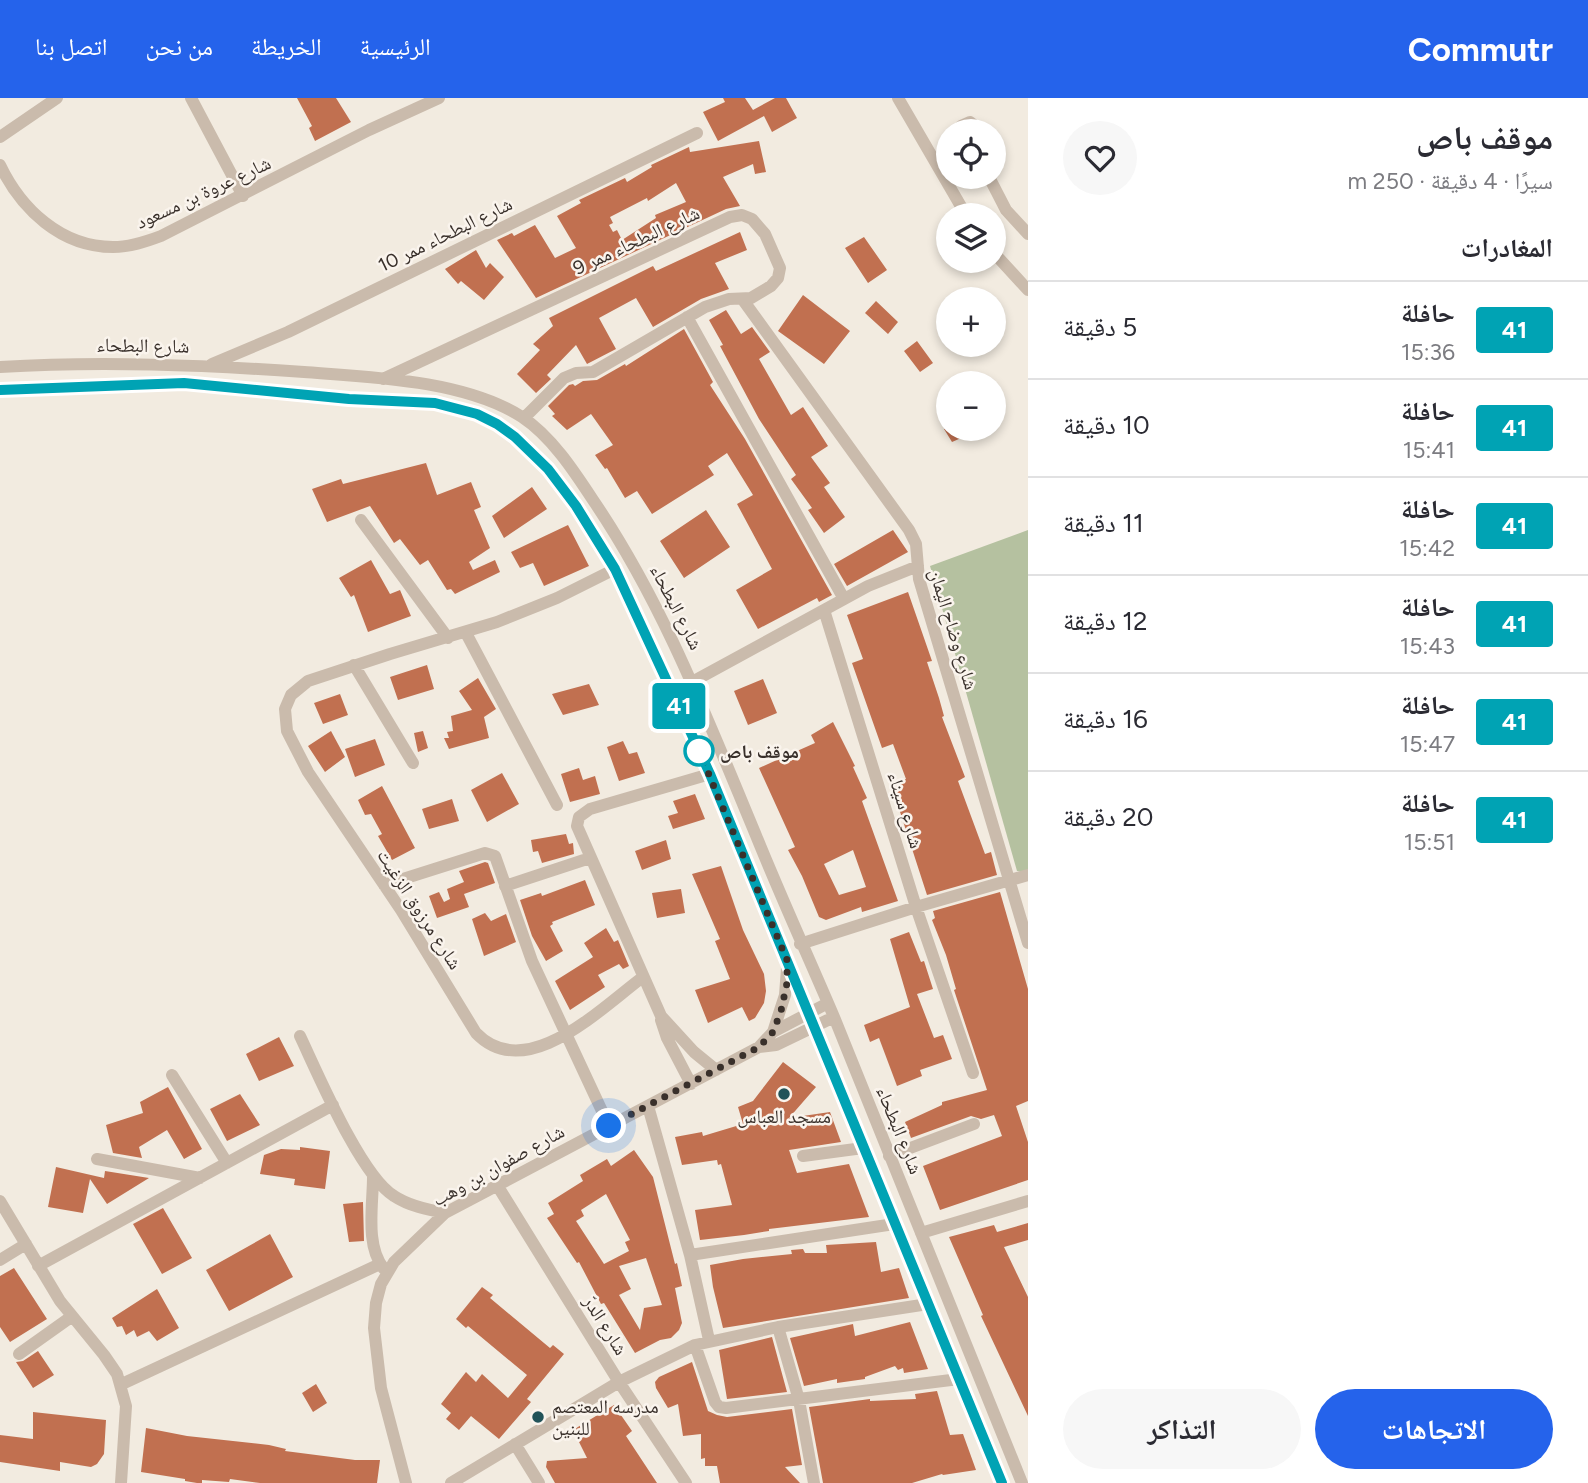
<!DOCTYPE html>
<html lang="ar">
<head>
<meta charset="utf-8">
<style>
	body { margin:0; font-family:Figtree,"Noto Naskh Arabic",sans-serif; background:#f7f7f7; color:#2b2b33; direction:rtl; height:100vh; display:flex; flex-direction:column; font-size:26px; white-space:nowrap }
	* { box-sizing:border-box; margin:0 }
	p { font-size:23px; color:#7c7c81 }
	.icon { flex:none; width:38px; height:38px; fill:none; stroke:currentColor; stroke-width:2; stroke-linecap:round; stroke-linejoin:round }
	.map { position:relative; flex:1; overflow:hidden; direction:ltr }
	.side { display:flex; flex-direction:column; background:#fff; width:560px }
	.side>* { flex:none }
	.badge { padding:0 14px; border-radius:5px; font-size:24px; line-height:46px }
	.tools { position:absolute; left:936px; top:21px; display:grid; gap:14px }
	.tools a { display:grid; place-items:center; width:70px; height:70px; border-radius:50%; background:#fff; box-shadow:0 4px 10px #0003; font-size:35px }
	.you { position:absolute; width:35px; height:35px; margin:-18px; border:5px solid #fff; border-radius:50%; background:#1a73e8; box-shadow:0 0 0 10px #1a73e833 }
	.map>.badge { position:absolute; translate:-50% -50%; box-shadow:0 0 0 4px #fff }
	h2 { padding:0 35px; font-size:26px; line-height:63px }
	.round { display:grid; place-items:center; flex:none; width:74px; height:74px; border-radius:37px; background:#f7f7f7 }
	.headline { display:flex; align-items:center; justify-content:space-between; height:119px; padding:0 35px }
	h1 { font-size:33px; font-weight:700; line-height:52px }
	.cta { display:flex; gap:14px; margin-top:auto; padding:14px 35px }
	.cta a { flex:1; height:80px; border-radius:42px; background:#2563eb; color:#fff; font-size:28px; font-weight:700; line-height:80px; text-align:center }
	.cta a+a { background:#f7f7f7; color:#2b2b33 }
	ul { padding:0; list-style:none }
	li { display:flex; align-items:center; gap:21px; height:98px; padding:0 35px; border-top:2px solid #e1e1e2 }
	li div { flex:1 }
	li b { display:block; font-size:26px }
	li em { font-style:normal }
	li .badge { min-width:77px; font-weight:700; text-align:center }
	header { display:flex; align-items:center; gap:42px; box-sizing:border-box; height:98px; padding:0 35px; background:#2563eb; color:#fff }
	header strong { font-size:33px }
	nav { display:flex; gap:38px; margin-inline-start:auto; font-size:24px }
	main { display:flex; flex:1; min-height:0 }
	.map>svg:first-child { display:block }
	.green { fill:#b5c1a0 }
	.building { fill:#c17050; fill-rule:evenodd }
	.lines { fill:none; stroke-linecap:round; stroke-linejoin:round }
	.minor { stroke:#cabbac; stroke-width:12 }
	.line-casing { stroke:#fff; stroke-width:16 }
	.line { stroke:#00a3b4; stroke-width:10 }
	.walk { stroke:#39302b; stroke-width:7; stroke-dasharray:0 12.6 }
	.stop-dot { fill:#fff; stroke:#00a3b4; stroke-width:3.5 }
	.poi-dot { fill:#225359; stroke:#faf4ed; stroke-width:2.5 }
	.labels { text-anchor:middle; stroke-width:5; stroke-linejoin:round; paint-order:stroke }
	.street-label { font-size:19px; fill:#39302b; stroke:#faf4ed }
	.stop-label { font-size:19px; font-weight:bold; fill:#39302b; stroke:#faf4ed; text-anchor:start }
	.poi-label { font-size:19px; fill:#39302b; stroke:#faf4ed }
</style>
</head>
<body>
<header>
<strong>Commutr</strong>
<nav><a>الرئيسية</a><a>الخريطة</a><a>من نحن</a><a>اتصل بنا</a></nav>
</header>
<main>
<section class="side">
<div class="headline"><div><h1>موقف باص</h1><p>سيرًا · 4 دقيقة · 250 m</p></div><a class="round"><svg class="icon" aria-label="heart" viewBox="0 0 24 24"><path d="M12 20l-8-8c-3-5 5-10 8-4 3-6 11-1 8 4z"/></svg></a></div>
<h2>المغادرات</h2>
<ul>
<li><span class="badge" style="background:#00a3b4;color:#fff">41</span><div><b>حافلة</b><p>15:36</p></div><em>5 دقيقة</em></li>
<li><span class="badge" style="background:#00a3b4;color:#fff">41</span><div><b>حافلة</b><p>15:41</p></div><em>10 دقيقة</em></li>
<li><span class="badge" style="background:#00a3b4;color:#fff">41</span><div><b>حافلة</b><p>15:42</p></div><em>11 دقيقة</em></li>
<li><span class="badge" style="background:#00a3b4;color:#fff">41</span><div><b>حافلة</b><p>15:43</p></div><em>12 دقيقة</em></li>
<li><span class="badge" style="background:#00a3b4;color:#fff">41</span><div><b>حافلة</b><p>15:47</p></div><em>16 دقيقة</em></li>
<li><span class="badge" style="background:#00a3b4;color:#fff">41</span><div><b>حافلة</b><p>15:51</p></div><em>20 دقيقة</em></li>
</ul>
<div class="cta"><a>الاتجاهات</a><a>التذاكر</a></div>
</section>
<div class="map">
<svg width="1028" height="1385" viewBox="0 0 1028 1385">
	<rect width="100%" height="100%" fill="#f2ebe0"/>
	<path class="green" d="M1028 432V775L1017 773 930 468Z"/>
	<path class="building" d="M297 0H336L351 24 315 43 309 30 312 28Z
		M723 0H745L753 12 775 0H786L797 20 772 34 764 18 718 43 703 14 725 4Z
		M759 43 766 74 755 76 753 66 723 79 740 108 726 111 536 200 497 142 512 135 514 138 535 127 555 160 576 150 557 118 581 105 579 102 625 80 627 84 652 69 651 67 689 49 690 54ZM676 85 686 104 655 117 656 120 622 142 617 132 613 134 609 127 613 125 610 119 647 100 648 103Z
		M740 134 747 152 715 165 729 191 701 201 653 229 636 200 599 220 616 251 587 266 576 247 547 277 551 281 536 295 517 276 540 252 533 246 553 228 549 220 653 168 656 173Z
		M864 139 887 172 868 185 845 150Z
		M476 152 486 170 490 165 504 179 484 202 461 183 458 186 445 171Z
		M803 197 850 233 824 266 778 233Z
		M876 203 898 224 888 236 865 215Z
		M726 212 741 236 752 229 770 254 759 261 791 317 803 309 828 348 811 359 830 385 824 389 845 419 824 435 808 412 812 410 791 381 796 377 759 321 720 248 723 247 709 222Z
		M684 231 713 284 710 287 745 341 832 497 819 504 817 500 758 531 736 492 772 471 737 406 753 397 727 355 708 368 714 377 652 416 637 393 625 400 607 370 605 371 595 357 613 347 591 316 567 332 552 318 555 316 548 308 569 287 573 286 575 288 583 283 597 282 625 266 626 268Z
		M917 243 933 265 920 274 904 253Z
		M944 331H982L952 344Z
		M426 365 437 397 471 384 481 409 474 412 490 450 469 464 473 472 495 462 500 474 455 496 451 491 447 492 428 462 420 467 400 441 394 445 370 408 327 424 312 391 341 381 343 386Z
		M532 389 547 411 504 440 492 418Z
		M706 412 730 449 684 480 660 443Z
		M568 427 589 468 544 488 533 465 520 470 511 454Z
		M893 432 908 454 847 488 834 466Z
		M371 462 390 496 400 492 411 518 368 534 354 497 351 499 339 480Z
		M908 494 932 563 927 564 939 600 944 618 942 619 965 679 958 683 985 756 991 754 997 777 927 797 891 686 906 681 893 646 882 650 852 565 863 561 847 517Z
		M427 567 434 591 398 602 390 579Z
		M478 580 496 611 484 619 489 640 449 651 444 640H449L447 634 453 633 451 618 472 612 459 593Z
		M763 581 777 615 748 627 734 593Z
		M589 586 599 607 563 617 552 596Z
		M340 596 348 617 323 626 314 605Z
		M833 624 855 668 853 669 867 700 862 703 898 803 862 814 861 809 826 822 819 819 802 778 788 752 795 749 759 670 815 645 811 637ZM853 752 866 789 839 797 824 766Z
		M331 633 345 659 325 674 308 648Z
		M423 633 428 650 418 654 414 635Z
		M375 641 385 667 355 679 345 651Z
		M623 643 629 656 637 654 645 675 619 683 607 649Z
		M579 670 583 682 595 678 600 696 570 704 561 676Z
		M502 675 519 706 487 724 471 692Z
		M382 688 415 750 392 762 378 738 382 736 371 716 365 717 358 702Z
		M695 696 705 721 673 731 668 718 678 715 673 703Z
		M452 701 459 723 429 731 422 711Z
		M566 736 569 746 573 745 574 756 542 765 538 753 533 754 531 742Z
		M666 742 671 761 642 772 635 753Z
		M485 764 488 765 495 785 464 796 469 809 437 820 429 798 439 794 444 804 450 801 447 791 464 784 459 773Z
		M721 768 743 832 764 876 766 893 764 905 755 920 749 923 742 909 708 925 695 892 730 881 715 843 720 841 692 776Z
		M585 782 595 807 552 824 553 826 550 828 563 853 546 863 532 838 520 802 541 795 542 798Z
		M681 791 685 815 657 820 652 795Z
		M1000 794 1028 891V1003L1016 1008 1028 1044V1082L940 1112 923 1068 1002 1038 994 1017 981 1021 971 1018 911 1040 905 1024 942 1007V1004L987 992 954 892 956 891 946 857 932 822 935 820 933 813Z
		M485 815 491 823 506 816 516 844 484 858 472 821Z
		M606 830 614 844 618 842 629 868 623 871 619 866 598 877 605 889 570 912 555 883 593 859 584 845Z
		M909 834 921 864 924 863 933 891 917 896 934 940 943 937 952 961 920 972 922 978 897 988 879 940 870 944 864 927 910 909 890 841Z
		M279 939 294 968 259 983 246 956Z
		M783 964 816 989 789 1020 830 1014 841 1044 789 1052 797 1075 849 1066 869 1119 769 1131V1133L744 1137 700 1142 695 1112 732 1107 721 1066 718 1067 717 1062 682 1067 675 1039 702 1034 703 1038 743 1026 738 1009 753 1003Z
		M168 989 202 1051 184 1061 167 1032 139 1049 142 1060 113 1055 106 1027 143 1015 140 1004Z
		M240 996 260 1027 227 1043 210 1011Z
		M300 1049 330 1053 325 1091 294 1087 295 1081 260 1076 264 1057 281 1051 300 1052Z
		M634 1052 653 1079 675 1166 677 1165 682 1188 675 1190 682 1225 679 1232 671 1240 660 1242 635 1255 604 1205 601 1206 579 1164 577 1165 547 1120 554 1116 548 1105 583 1083 580 1077 607 1061 611 1068ZM606 1096 630 1142 625 1144 629 1153 604 1166 576 1123 584 1118 581 1112ZM646 1160 662 1207 644 1210 640 1232 619 1197 631 1191 619 1168Z
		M56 1069 104 1080 105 1073 149 1080 107 1106 90 1081 83 1115 48 1109Z
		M363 1104 364 1143 349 1144 343 1106Z
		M163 1110 192 1160 162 1176 133 1126Z
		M1028 1125V1142L1004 1149 1028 1199V1318L981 1218 983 1217 949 1139 994 1127 997 1134Z
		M270 1136 293 1179 229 1213 206 1172Z
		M876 1144 881 1174 899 1170 909 1200 723 1230 713 1189 710 1167 743 1161 792 1156 791 1152 803 1151 805 1155H827L826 1147Z
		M14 1170 47 1221 10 1244 0 1229V1178Z
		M482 1189 493 1197 490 1200 550 1250 553 1247 564 1256 527 1301 531 1304 499 1341 471 1318 459 1332 446 1321 451 1315 441 1306 466 1274 476 1284 482 1276 508 1300 527 1277 468 1228 466 1230 456 1221Z
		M157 1191 179 1230 157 1243 149 1233 137 1239 134 1232 126 1237 122 1228 117 1229 112 1220Z
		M910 1224 928 1271 904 1275 903 1270 898 1272 895 1268 865 1279V1281L837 1285V1281L804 1288 790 1240 853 1226 855 1238Z
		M772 1239 787 1294 727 1301 719 1252Z
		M38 1253 54 1277 33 1290 16 1264 23 1263Z
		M692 1264 708 1313 717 1317 727 1319 792 1311 802 1367 785 1369 800 1385H720L717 1368H705V1360L701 1361V1336L683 1338 678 1306 668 1310 656 1290 655 1284 659 1279Z
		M316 1286 327 1305 313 1314 302 1295Z
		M937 1293 950 1337 963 1336 976 1372 943 1377 942 1376 912 1385H823L809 1309 870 1301V1303L916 1301 915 1296Z
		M614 1307 632 1333 626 1338 657 1385H555L546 1369 547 1363 587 1360 573 1332Z
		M33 1314 106 1322 104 1356 97 1366 91 1369 60 1364V1373L0 1364V1337L33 1341Z
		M146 1330 187 1338 269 1347 286 1351 285 1353 355 1362H380L377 1385H260L230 1381 229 1384 202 1382V1385H197L185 1383V1381L141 1374Z"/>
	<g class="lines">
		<path class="minor" d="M191 0 243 98
			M898 0 966 117
			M960 33 961 28 970 24 974 27 976 33
			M0 39 57 0
			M0 67C21 111 61 149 113 149 130 149 145 144 161 138L369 32 439 0
			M989 79 1006 112 1028 136
			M994 155 1028 192
			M743 202 909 432 916 446 919 481 1028 845
			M687 219 844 501
			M212 266 288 234 697 35
			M0 269C102 263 202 267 304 274 371 279 465 282 522 319 551 338 574 373 593 402 663 505 707 620 755 735 780 797 808 858 834 919L1022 1385
			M383 281 730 119 742 117 752 121 765 136 780 170 778 180 771 188 751 200 729 201 705 209 593 274 576 275 564 280 524 320
			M0 292 184 285 349 301 435 305 477 316 497 326 515 339 548 371 576 408 615 471 710 676 1002 1385
			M361 422 448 540
			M615 471 557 500 497 524 390 556 308 583 291 597 285 611 287 633 308 674 401 812 476 935C526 987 601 910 643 879
			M824 512 916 809 973 975
			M466 535 557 707
			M354 567 413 665
			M692 584 868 488 918 468
			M710 676 590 711 579 719 577 728 661 918 694 954 716 972
			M384 787 485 755 495 758 532 863 609 1028
			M505 788 590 760
			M800 846 916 809 1028 777
			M661 922 667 940 691 986
			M773 934 785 897 787 870
			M300 938C318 976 361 1078 394 1098 409 1108 428 1112 445 1115
			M759 949 776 947 834 919
			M172 977 227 1065
			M648 1008 690 1157 709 1242
			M803 1058 863 1050
			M889 1058 974 1026
			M97 1061 200 1080
			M373 1079C373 1107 365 1148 384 1171
			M497 1087 619 1284 686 1385
			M0 1103 60 1203 104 1257 117 1276 126 1308 121 1385
			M921 1135 1028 1103
			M690 1157 894 1126
			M0 1162 26 1146
			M38 1168 333 1007
			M778 1229 799 1302 814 1385
			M695 1247 715 1304 719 1309 726 1310 959 1281
			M19 1256 71 1219
			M122 1286 380 1166
			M515 1346 539 1385
			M406 1385 381 1290 374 1230 376 1205 381 1186 394 1164 445 1115 759 949 773 934 828 905
			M451 1385 619 1284 695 1247 778 1229 928 1206"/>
	</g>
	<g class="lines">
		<g class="line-casing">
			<path id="line" d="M0 292 184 285 349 301 435 305 477 316 497 326 515 339 548 371 576 408 615 471 710 676 1002 1385"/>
		</g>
		<use href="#line" class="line"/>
		<path class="walk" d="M609 1028 759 949 773 934 781 913 787 885V862L699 653"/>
	</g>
	<circle class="stop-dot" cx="699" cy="653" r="14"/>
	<g class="poi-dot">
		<circle cx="784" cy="996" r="7"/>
		<circle cx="538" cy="1319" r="7"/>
	</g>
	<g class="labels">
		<g class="street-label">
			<text transform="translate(203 94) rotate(-25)" y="7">شارع عروة بن مسعود</text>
			<text transform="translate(445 136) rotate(-26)" y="7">شارع البطحاء ممر 10</text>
			<text transform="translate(636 142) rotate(-25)" y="7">شارع البطحاء ممر 9</text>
			<text transform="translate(143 247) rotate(1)" y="7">شارع البطحاء</text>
			<text transform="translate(677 509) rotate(63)" y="7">شارع البطحاء</text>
			<text transform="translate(954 531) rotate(73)" y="7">شارع وضاح اليمان</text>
			<text transform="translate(906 712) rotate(73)" y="7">شارع سيناء</text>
			<text transform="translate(420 811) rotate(57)" y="7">شارع مرزوق الزغيت</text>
			<text transform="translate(900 1032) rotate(68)" y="7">شارع البطحاء</text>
			<text transform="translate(498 1067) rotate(-29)" y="7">شارع صفوان بن وهب</text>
			<text transform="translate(606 1227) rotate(58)" y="7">شارع الدرّ</text>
		</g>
		<g class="stop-label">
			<text x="720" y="660">موقف باص</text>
		</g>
		<g class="poi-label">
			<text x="784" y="1025">مسجد العباس</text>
			<text x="552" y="1315" text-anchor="start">مدرسه المعتصم<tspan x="552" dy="22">للبنين</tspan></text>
		</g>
	</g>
</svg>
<div class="tools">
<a><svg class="icon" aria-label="locate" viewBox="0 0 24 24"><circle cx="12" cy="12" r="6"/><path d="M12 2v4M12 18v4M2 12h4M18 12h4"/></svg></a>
<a><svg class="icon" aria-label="layers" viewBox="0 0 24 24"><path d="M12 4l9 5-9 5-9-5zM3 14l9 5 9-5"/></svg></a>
<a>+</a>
<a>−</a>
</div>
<div class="you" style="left:609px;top:1028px"></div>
<b class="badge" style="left:679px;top:608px;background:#00a3b4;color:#fff">41</b>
</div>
</main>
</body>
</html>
